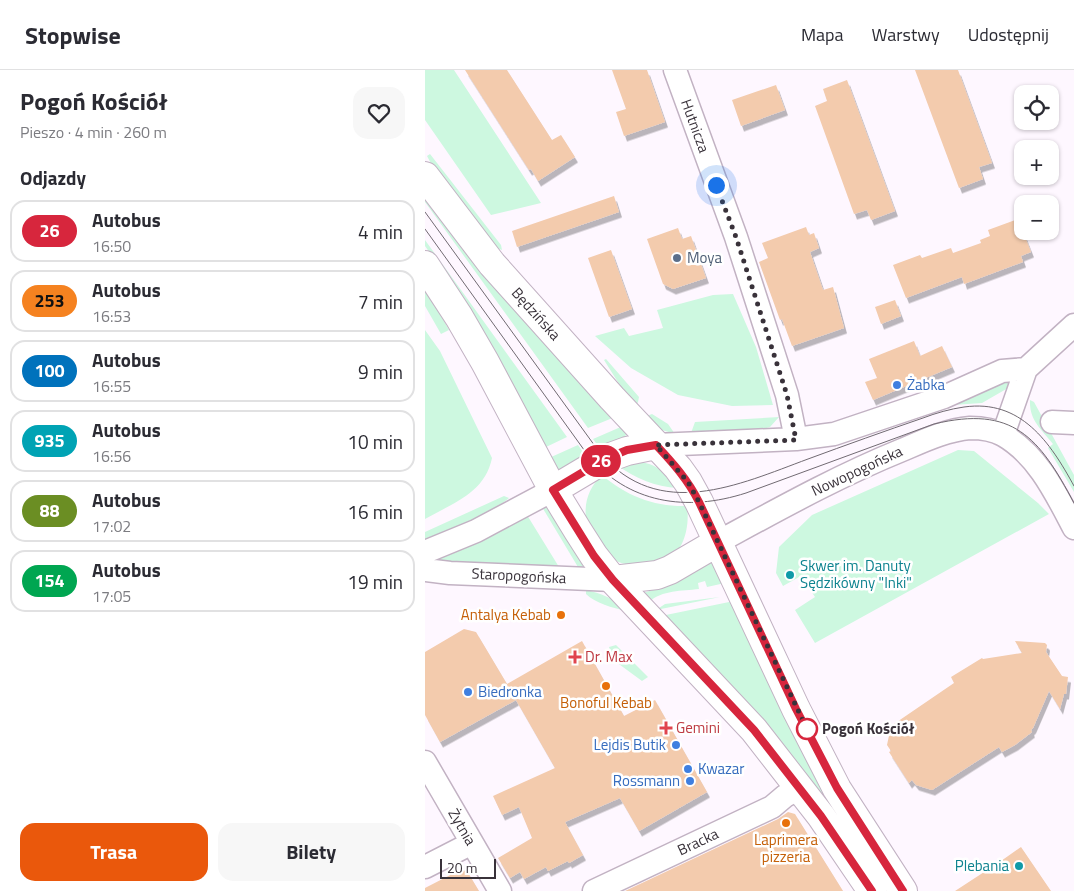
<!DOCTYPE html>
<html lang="pl">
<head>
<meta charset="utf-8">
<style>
	body { margin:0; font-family:"Titillium Web",sans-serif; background:#f7f7f7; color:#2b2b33; height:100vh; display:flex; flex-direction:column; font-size:19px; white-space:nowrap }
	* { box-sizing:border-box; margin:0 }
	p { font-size:16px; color:#7c7c81 }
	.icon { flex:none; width:28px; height:28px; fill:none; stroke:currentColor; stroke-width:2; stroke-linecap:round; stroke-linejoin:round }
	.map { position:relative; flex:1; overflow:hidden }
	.details { display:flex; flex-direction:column; background:#fff; width:425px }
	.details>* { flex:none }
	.badge { padding:0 10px; border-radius:16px; font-size:18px; line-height:32px }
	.tools { position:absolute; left:589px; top:15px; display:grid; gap:10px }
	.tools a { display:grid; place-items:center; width:45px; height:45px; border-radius:10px; background:#fff; box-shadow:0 1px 4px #0004; font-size:25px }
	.scale { position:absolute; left:15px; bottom:12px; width:56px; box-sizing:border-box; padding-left:5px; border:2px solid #39323a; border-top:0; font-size:14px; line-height:18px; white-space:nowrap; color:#39323a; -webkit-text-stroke:4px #fff; paint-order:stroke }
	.you { position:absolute; width:25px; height:25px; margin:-12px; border:4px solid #fff; border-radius:50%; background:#1a73e8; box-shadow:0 0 0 8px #1a73e833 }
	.map>.badge { position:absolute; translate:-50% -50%; box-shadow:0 0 0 2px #fff }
	h2 { padding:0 20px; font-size:19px; line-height:45px }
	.round { display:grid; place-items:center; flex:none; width:52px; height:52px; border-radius:15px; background:#f7f7f7 }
	.headline { display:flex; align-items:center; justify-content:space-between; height:85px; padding:0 20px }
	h1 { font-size:24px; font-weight:700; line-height:38px }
	.primary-button { display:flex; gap:10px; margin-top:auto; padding:10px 20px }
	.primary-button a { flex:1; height:58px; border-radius:15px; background:#ea580c; color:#fff; font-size:20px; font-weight:700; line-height:58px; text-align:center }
	.primary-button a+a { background:#f7f7f7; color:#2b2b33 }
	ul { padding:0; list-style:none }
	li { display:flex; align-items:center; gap:15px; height:62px; margin:0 10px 8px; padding:0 10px; border:2px solid #e1e1e2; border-radius:15px }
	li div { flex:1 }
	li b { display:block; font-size:19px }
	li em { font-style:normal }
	li .badge { min-width:55px; font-weight:700; text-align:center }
	header { display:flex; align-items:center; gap:30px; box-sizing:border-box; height:70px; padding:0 25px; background:#fff; border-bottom:1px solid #e1e1e2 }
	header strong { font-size:24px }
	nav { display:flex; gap:28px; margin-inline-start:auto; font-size:18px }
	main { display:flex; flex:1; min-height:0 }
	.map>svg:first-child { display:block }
	.green { fill:#cdf8e0 }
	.building { fill:#f3cbad; filter:url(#shadow) }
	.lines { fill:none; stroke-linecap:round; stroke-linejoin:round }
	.street-casing { stroke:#c2b2c3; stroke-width:25 }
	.secondary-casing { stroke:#c2b2c3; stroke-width:30 }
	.street { stroke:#fff; stroke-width:22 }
	.secondary { stroke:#fff; stroke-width:28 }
	.tram { stroke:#716a72; stroke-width:1 }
	.line-casing { stroke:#fff; stroke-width:11 }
	.line { stroke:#d7263d; stroke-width:8 }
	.walk { stroke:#39323a; stroke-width:5; stroke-dasharray:0 9 }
	.service-dot { fill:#5c6f8a; stroke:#fff; stroke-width:2 }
	.shop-dot { fill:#3f7fe0; stroke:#fff; stroke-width:2 }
	.culture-dot { fill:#0f9aa8; stroke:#fff; stroke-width:2 }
	.food-dot { fill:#e8710a; stroke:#fff; stroke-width:2 }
	.health-dot { fill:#e0444e; stroke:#fff; stroke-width:2 }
	.stop-dot { fill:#fff; stroke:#d7263d; stroke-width:2.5 }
	.labels { text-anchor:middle; stroke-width:5; stroke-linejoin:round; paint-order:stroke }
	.street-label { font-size:15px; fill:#39323a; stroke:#fff }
	.service-label { font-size:15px; fill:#4e5e75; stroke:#fff; text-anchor:start }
	.shop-label { font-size:15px; fill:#366cbe; stroke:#fff; text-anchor:start }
	.culture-label { font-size:15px; fill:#0d838f; stroke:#fff; text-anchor:start }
	.food-label { font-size:15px; fill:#c56008; stroke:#fff }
	.health-label { font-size:15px; fill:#be3a42; stroke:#fff; text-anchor:start }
	.stop-label { font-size:15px; font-weight:bold; fill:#39323a; stroke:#fff; text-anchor:start }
</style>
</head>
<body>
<header>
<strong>Stopwise</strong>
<nav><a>Mapa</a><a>Warstwy</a><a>Udostępnij</a></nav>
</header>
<main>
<section class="details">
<div class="headline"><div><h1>Pogoń Kościół</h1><p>Pieszo · 4 min · 260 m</p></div><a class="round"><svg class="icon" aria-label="heart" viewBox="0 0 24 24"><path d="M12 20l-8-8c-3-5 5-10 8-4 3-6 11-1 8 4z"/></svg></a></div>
<h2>Odjazdy</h2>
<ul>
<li><span class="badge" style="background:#d7263d;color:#fff">26</span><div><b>Autobus</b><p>16:50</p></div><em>4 min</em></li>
<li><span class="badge" style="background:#f58220;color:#111">253</span><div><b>Autobus</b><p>16:53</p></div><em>7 min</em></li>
<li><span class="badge" style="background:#0072bc;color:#fff">100</span><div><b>Autobus</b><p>16:55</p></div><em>9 min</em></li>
<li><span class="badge" style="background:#00a3b4;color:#fff">935</span><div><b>Autobus</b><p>16:56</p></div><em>10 min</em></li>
<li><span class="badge" style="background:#6b8e23;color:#fff">88</span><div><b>Autobus</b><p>17:02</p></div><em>16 min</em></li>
<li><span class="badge" style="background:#00a651;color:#fff">154</span><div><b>Autobus</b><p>17:05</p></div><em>19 min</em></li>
</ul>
<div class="primary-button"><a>Trasa</a><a>Bilety</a></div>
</section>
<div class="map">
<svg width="649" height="821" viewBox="0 0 649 821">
	<defs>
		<filter id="shadow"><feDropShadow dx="3" dy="5.5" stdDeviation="0" flood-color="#0004"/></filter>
	</defs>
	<rect width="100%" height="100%" fill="#fef7ff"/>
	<path class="green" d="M0 0H29L116 133 66 145 0 50Z
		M5 84 76 175 77 180 67 176 11 103 2 86Z
		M0 125 190 347 163 358 0 132Z
		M0 170 142 367 119 378 16 199 0 176Z
		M0 216 24 260 16 264 0 236Z
		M308 224 331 277 348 335 307 336 253 325 206 298 170 266 199 258 204 266 238 258 232 240 288 225Z
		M0 260 15 281 67 388C60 423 28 433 0 449Z
		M181 289 214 327 213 332 211 336 201 325 179 290Z
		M576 310 584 311 586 314 583 318 557 333 528 335 527 332Z
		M605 330 609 332 649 405V422L623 378 628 374C616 359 604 350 605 330Z
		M227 344 243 354 250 364 237 360 219 347Z
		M354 347 345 357 334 360 266 363 270 352Z
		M198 356 202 363 199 368 176 380 168 369Z
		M153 375 162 388 135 403 124 388Z
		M533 380 549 381 613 433 624 444 390 573 370 540 390 527 376 506 358 516 351 503 354 477 387 445Z
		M215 392C233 394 242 405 253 418 230 417 210 408 192 395Z
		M177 405C201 426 230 437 262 436 265 456 259 486 236 492 230 493 223 493 217 493 207 494 199 496 190 490 176 482 169 463 161 449 159 432 164 417 177 405Z
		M79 426 84 428C60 448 29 459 0 470V462Z
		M121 436H124L162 497H153L117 437Z
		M102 445 134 497 40 495 0 489Z
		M286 489 300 513 282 517 280 511 273 513 274 519C257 521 237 520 224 532L218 523 234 518Z
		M161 520C174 523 193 529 201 541 188 538 170 533 161 524Z
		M295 527 231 540 240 534Z
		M309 531 412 739 406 742 236 546Z
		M191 575 223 607 217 611 187 589 184 577Z"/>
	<path class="building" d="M40 0H82L127 70 136 65 150 87 113 111 106 99 104 100Z
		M187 0H222L240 52 199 66 191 42 201 39Z
		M490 0H533L567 93 554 97 558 109 534 118Z
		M422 10 470 141 446 150 442 140 429 144 390 36 402 31 398 19Z
		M351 15 360 40 316 56 307 30Z
		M189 126 194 142 92 177 87 161Z
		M593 149 606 182 596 186 598 192 539 214 537 207 481 228 468 195 495 185 497 188 526 178 528 183 556 173 555 170 565 166 563 160Z
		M381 157 384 165 389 163 394 178 385 182 398 220 408 217 419 258 367 276 357 249 355 250 334 192 343 188 337 173Z
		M253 158 257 169 266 166 281 208 248 219 238 214 222 169Z
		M186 180 207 239 184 247 163 188Z
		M470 230 476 246 456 254 450 237Z
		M489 271 495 286 517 276 527 297 448 330 440 312 452 308 444 289Z
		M39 559 51 562 82 614 157 571 199 646 230 630 282 722 214 761 195 728 140 752 158 785 144 793 143 791 123 801 121 797 99 809 95 802 85 808 73 788 107 768 94 737 77 745 68 726 130 698 91 630 15 672 0 645V582Z
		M590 571 620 573 622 575 621 582 637 606 643 607 641 624H639L635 639 624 621 608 658 606 660 607 662 590 675 577 682 574 677 507 720 491 715 487 710 484 713 464 682 466 681 462 675 466 656 529 613 526 607 557 588 558 589 597 583Z
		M363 742 370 744 418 821H200L353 749Z
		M596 777 626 821H530L576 791Z
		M35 800 42 801 54 821H0V818Z"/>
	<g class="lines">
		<g class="street-casing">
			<path id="street" d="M250 0 311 167 362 325 371 369
				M627 352 649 353
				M578 365 601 299 649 255
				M231 375 371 369 409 364 519 327 577 301 601 299
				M293 472C354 439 413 406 477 380 498 371 521 360 545 358 555 358 569 360 578 365 613 385 631 424 649 458
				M0 482 51 461 128 420
				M0 500 25 503 188 510
				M0 692 75 821
				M0 797 47 773
				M169 821 347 737 360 726 375 718"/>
		</g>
		<g class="secondary-casing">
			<path id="secondary" d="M0 106 67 194 187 328 253 398 263 412 274 432 371 639 412 719 478 821
				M0 195 34 247 60 292 128 420 153 461 169 486 188 510 329 660 396 746 447 821
				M128 420 180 389 202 381 231 375
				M188 510 232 505 245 500 293 472"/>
		</g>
		<use href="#street" class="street"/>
		<use href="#secondary" class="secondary"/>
		<path class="tram" d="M0 142 175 383C234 452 313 415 383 389 421 375 460 361 498 348 511 343 525 339 539 337 596 329 625 372 649 416
			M0 159 162 384C203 434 262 442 321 423L509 354C588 335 614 367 649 433"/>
	</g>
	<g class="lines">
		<g class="line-casing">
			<path id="line" d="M447 821 396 746 329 660 188 510 169 486 128 420 180 389 202 380 231 375C248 393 263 410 274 432L371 639 412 718 478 821"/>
		</g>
		<use href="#line" class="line"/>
		<path class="walk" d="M291 115 311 167 362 325 371 370 231 375 263 412 274 432 382 659"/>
	</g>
	<circle class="service-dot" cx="252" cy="188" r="5"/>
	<g class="shop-dot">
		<circle cx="472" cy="315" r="5"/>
		<circle cx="43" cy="622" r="5"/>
		<circle cx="251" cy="675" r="5"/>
		<circle cx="263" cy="699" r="5"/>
		<circle cx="265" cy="711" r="5"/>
	</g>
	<g class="culture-dot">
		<circle cx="365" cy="505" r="5"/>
		<circle cx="594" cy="796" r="5"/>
	</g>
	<g class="food-dot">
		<circle cx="136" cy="545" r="5"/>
		<circle cx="181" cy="616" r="5"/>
		<circle cx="361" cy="753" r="5"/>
	</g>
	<g class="health-dot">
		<path d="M147.5 579.5h5v5h5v5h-5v5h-5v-5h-5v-5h5z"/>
		<path d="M238.5 650.5h5v5h5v5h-5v5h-5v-5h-5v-5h5z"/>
	</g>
	<circle class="stop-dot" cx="382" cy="659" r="10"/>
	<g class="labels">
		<g class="street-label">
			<text transform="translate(270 56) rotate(70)" y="5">Hutnicza</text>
			<text transform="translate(111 244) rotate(48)" y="5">Będzińska</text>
			<text transform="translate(432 401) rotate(-25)" y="5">Nowopogońska</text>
			<text transform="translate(94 506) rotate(3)" y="5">Staropogońska</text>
			<text transform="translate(37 757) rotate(60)" y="5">Żytnia</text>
			<text transform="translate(273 772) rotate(-25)" y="5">Bracka</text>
		</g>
		<g class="service-label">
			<text x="262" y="193">Moya</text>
		</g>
		<g class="shop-label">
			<text x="482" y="320">Żabka</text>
			<text x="53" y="627">Biedronka</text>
			<text x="241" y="680" text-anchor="end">Lejdis Butik</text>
			<text x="273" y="704">Kwazar</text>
			<text x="255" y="716" text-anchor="end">Rossmann</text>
		</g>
		<g class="culture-label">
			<text x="375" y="501">Skwer im. Danuty<tspan x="375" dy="17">Sędzikówny "Inki"</tspan></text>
			<text x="584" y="801" text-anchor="end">Plebania</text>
		</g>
		<g class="food-label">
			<text x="126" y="550" text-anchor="end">Antalya Kebab</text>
			<text x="181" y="638">Bonoful Kebab</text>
			<text x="361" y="775">Laprimera<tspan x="361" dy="17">pizzeria</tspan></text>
		</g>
		<g class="health-label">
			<text x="160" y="592">Dr. Max</text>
			<text x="251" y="663">Gemini</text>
		</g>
		<g class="stop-label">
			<text x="397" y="664">Pogoń Kościół</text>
		</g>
	</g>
</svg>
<div class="tools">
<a><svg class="icon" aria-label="locate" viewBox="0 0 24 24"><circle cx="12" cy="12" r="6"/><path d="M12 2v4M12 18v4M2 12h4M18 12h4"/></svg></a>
<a>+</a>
<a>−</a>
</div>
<div class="scale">20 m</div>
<div class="you" style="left:291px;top:115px"></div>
<b class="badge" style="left:176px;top:391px;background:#d7263d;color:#fff">26</b>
</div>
</main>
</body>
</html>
